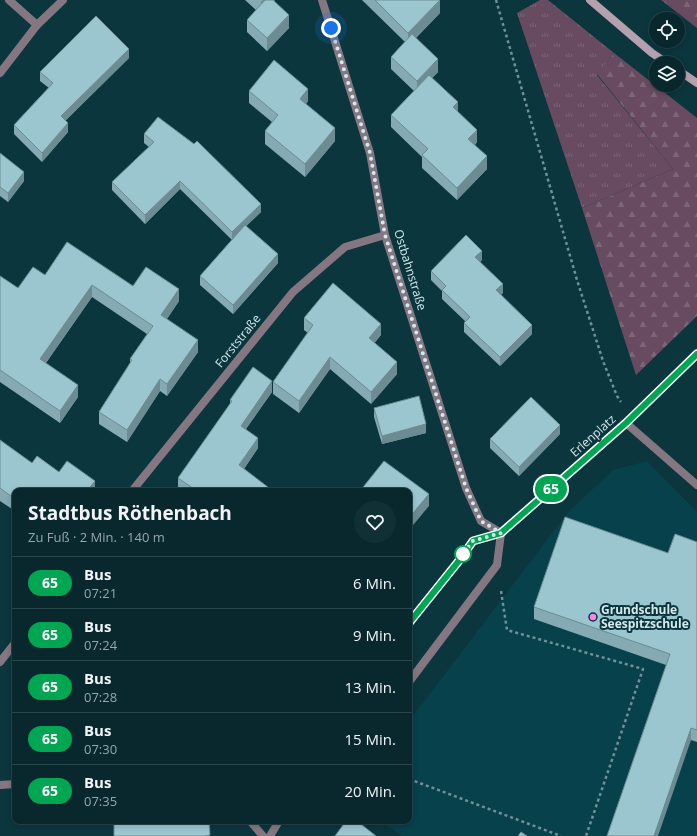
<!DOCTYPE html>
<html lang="de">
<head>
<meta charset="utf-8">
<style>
	body { margin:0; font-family:"Open Sans",sans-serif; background:#113036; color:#f1f3f6; height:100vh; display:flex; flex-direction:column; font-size:15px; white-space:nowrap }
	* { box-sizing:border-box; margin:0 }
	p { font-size:13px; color:#98a6aa }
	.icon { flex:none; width:22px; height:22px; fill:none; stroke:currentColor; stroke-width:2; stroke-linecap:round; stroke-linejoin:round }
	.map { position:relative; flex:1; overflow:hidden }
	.drawer { position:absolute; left:12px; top:488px; width:400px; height:336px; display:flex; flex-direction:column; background:#08282e; border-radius:8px; box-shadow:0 2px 6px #0003,0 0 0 1px #29444a }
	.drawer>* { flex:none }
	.badge { padding:0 8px; border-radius:13px; font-size:14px; line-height:26px }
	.fabs { position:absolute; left:649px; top:12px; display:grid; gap:8px }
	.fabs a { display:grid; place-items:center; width:36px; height:36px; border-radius:50%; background:#08282e; box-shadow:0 2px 6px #0003,0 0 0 1px #29444a; font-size:20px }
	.you { position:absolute; width:20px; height:20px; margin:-10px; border:3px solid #fff; border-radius:50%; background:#1a73e8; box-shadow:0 0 0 6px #1a73e833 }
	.map>.badge { position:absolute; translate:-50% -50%; box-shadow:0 0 0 2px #fff }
	.round { display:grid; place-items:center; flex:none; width:42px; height:42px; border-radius:21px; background:#113036 }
	.head { display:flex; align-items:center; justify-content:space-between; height:68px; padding:0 16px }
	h1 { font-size:19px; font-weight:700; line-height:30px }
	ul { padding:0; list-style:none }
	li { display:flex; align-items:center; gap:12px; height:52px; padding:0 16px; border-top:1px solid #29444a }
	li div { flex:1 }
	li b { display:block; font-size:15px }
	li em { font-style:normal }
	li .badge { min-width:44px; font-weight:700; text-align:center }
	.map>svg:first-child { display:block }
	.built { fill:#07414c }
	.forest { fill:url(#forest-firs) }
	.park { fill:url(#park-tufts) }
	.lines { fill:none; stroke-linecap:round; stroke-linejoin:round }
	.path { stroke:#719198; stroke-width:2.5; stroke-dasharray:3 3; stroke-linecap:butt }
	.lane { stroke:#857781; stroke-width:8 }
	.street { stroke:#857781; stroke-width:8 }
	.secondary { stroke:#b5a0af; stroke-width:8 }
	.wall { fill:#85aab3 }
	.shaded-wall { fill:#6c8b92 }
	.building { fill:#9bc6d0; stroke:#6c8b92 }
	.line-casing { stroke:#fff; stroke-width:9 }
	.line { stroke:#00a651; stroke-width:6 }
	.walk { stroke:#d4eaef; stroke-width:4; stroke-dasharray:0 7.2 }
	.stop-dot { fill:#fff; stroke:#00a651; stroke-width:2 }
	.poi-dot { fill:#fc86e3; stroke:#0b363e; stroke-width:1.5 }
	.labels { text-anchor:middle; stroke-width:4; stroke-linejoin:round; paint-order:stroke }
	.street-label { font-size:12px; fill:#d4eaef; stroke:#0b363e }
	.poi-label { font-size:12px; font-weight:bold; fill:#d4eaef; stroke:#0b363e; text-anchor:start }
</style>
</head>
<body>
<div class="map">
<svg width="697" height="836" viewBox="0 0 697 836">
	<defs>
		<pattern id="forest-firs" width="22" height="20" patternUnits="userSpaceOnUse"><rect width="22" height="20" fill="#684b61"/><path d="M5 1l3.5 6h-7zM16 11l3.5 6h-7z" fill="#7d6578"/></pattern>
		<pattern id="park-tufts" width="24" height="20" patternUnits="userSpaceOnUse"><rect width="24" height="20" fill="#684b61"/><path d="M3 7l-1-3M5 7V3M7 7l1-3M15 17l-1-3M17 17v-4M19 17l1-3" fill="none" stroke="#7d6578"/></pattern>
	</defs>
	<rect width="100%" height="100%" fill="#0b363e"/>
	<path class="built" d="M647 461 697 512V836H402L381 821H409V721L569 511 613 470Z"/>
	<path class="forest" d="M661 0H697V28Z
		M614 53 697 118V316L636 375 582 208 673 169 597 74Z"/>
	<path class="park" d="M540 0H548L614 53 597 75 673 169 582 208 517 13Z"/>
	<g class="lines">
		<path class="path" d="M496 0 577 280 603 361 617 396 621 402
			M501 591 507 630 643 669 586 836
			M409 779 561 836"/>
		<path class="lane" d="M9 0 37 25"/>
		<path class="street" d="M322 0 370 153 385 235 466 488 481 521 501 533
			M0 73 37 25 63 0
			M626 423 697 485
			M132 491 293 292 345 247 385 235
			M409 623 458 562 473 541 501 533 626 423 697 353
			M0 662 15 643
			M409 682 497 565 501 533
			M0 785 15 784
			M250 821 263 836
			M270 836 279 821"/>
		<path class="secondary" d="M590 0 652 53 667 63
			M678 70 697 83"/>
	</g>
	<path class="wall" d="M245 0H275L274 1 289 28 267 51 247 32V20L256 10Z
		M362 0H440V13L416 38 438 72 432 78 458 112 477 142 475 145 487 169 457 200 422 168V157L391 127V115L414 91 391 69V57L405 42Z
		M129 58 65 121 68 132 42 162 14 134V125L49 88 40 81V72Z
		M249 91 308 101 306 104 335 141 305 177 265 144V131L272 122 249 103Z
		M144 134 261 212 246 226 278 263 233 314 200 285V276L232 240 180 189 145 224 112 190V182L149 147 144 143Z
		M0 153 24 181 8 202 0 196Z
		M482 260 480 262 503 293 501 294 532 334 500 366 464 332V323L465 321 442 299V291L431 280V271Z
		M45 275 133 286 179 301 167 319 198 352 167 396 160 391 127 442 99 424V412L130 363V359L147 334 92 297 46 363 78 397 60 423 0 382V276L18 288Z
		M304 318 381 335 374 343 397 374 371 404 330 369 299 413 273 394V382L308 333 304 330Z
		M272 392 246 429 258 448 244 469 273 491H181L178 489V478L230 404V400Z
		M374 408 426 433 382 444 374 417Z
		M560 434 519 476 490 448V439Z
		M0 440 32 463 59 472 95 491H15V511L0 501Z
		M697 542V742L691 740 666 665 534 619V607L668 553Z"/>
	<path class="shaded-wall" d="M263 0H275L261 15V2Z
		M440 0V13L408 45V33Z
		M289 15V28L267 51V38Z
		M129 49V58L61 125V116Z
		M438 59V72L417 94V81Z
		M308 89V101L300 112V99Z
		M458 102V114L453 107Z
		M68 123V132L42 162V153Z
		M335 128V141L305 177V164Z
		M477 130V142L468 152V139Z
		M487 156V169L457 200V188Z
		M24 172V181L8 202V193Z
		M180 181V189L145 224V215Z
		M261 204V212L232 240V232Z
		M482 251V260L475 266V257Z
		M278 254V263L233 314V305Z
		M503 284V293L496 299V290Z
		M92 285V297L40 371V359Z
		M179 289V301L161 327V315Z
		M381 324V335L369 350V338Z
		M532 325V334L500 366V357Z
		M198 340V352L167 396V384Z
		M330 357V369L299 413V401Z
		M397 362V374L371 404V392Z
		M160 379V391L127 442V430Z
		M272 381V392L241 436V426Z
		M78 385V397L60 423V411Z
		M426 424V433L382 444V436Z
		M560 425V434L519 476V467Z
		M258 438V448L239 476V465Z
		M95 481V491H87Z
		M429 494V506L409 530V518Z
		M691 728V740L658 836H654Z"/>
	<path class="building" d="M265 0H273L289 15 267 38 247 20Z
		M375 0H440L408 33Z
		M96 16 129 49 61 116 68 123 42 153 14 125 53 83 40 72Z
		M412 34 438 59 417 81 391 57Z
		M274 60 308 89 300 99 335 128 305 164 265 131 278 115 249 91Z
		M429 75 458 102 453 107 477 130 468 139 487 156 457 188 422 155 428 149 391 115Z
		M158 117 194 144 197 141 261 204 232 232 180 181 145 215 112 182 154 142 144 134Z
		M0 153 24 172 8 193 0 187Z
		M245 225 278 254 233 305 200 276Z
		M466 235 482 251 475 257 503 284 496 290 532 325 500 357 464 323 470 317 442 290 446 286 431 271Z
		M67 242 133 286 146 267 179 289 161 315 198 340 167 384 160 379 127 430 99 412 132 360 130 359 153 326 92 285 40 359 78 385 60 411 0 370V276L18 288 33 267 45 275Z
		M333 283 381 324 369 338 397 362 371 392 330 357 299 401 273 382 313 325 304 318Z
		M253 367 272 381 241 426 258 438 239 465 273 491H197L178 478 232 401 230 400Z
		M419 396 426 424 382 436 374 408Z
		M531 397 560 425 519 467 490 439Z
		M0 440 32 463 37 456 59 472 67 461 95 481 87 491H15V499L0 488Z
		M384 461 429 494 409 518V491H360Z
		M565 517 668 553 675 534 697 542V730L691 728 654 836H607L670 654 534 607Z
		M114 821H209L210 835 205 836H114Z
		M346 821H357L376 836H335Z
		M521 832 527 836H518Z"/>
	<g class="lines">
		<g class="line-casing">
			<path id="line" d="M409 623 458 562 473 541 501 533 626 423 697 354"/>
		</g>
		<use href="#line" class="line"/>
		<path class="walk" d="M331 28 370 153 385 235 466 488 481 521 501 533 473 541 463 554"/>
	</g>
	<circle class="stop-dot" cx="463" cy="554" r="8"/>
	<circle class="poi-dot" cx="593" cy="617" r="4"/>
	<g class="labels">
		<g class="street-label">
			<text transform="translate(410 270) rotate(73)" y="4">Ostbahnstraße</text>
			<text transform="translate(238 341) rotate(-51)" y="4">Forststraße</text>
			<text transform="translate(593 436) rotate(-42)" y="4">Erlenplatz</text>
		</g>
		<g class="poi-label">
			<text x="601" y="614">Grundschule<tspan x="601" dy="14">Seespitzschule</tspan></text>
		</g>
	</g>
</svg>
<div class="fabs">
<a><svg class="icon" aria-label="locate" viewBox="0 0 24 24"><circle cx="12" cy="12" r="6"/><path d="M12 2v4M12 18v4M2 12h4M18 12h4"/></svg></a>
<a><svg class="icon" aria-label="layers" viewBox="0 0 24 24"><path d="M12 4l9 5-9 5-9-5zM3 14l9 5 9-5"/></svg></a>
</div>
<div class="you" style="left:331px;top:28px"></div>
<b class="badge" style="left:551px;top:489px;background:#00a651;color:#fff">65</b>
<section class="drawer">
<div class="head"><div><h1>Stadtbus Röthenbach</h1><p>Zu Fuß · 2 Min. · 140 m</p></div><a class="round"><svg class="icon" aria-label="heart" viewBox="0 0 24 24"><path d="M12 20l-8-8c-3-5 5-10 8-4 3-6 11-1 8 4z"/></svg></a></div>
<ul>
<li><span class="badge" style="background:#00a651;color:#fff">65</span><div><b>Bus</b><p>07:21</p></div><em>6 Min.</em></li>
<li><span class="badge" style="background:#00a651;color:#fff">65</span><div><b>Bus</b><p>07:24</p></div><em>9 Min.</em></li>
<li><span class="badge" style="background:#00a651;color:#fff">65</span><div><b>Bus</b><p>07:28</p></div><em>13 Min.</em></li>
<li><span class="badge" style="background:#00a651;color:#fff">65</span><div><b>Bus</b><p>07:30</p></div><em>15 Min.</em></li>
<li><span class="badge" style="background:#00a651;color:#fff">65</span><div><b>Bus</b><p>07:35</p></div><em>20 Min.</em></li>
</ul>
</section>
</div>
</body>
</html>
